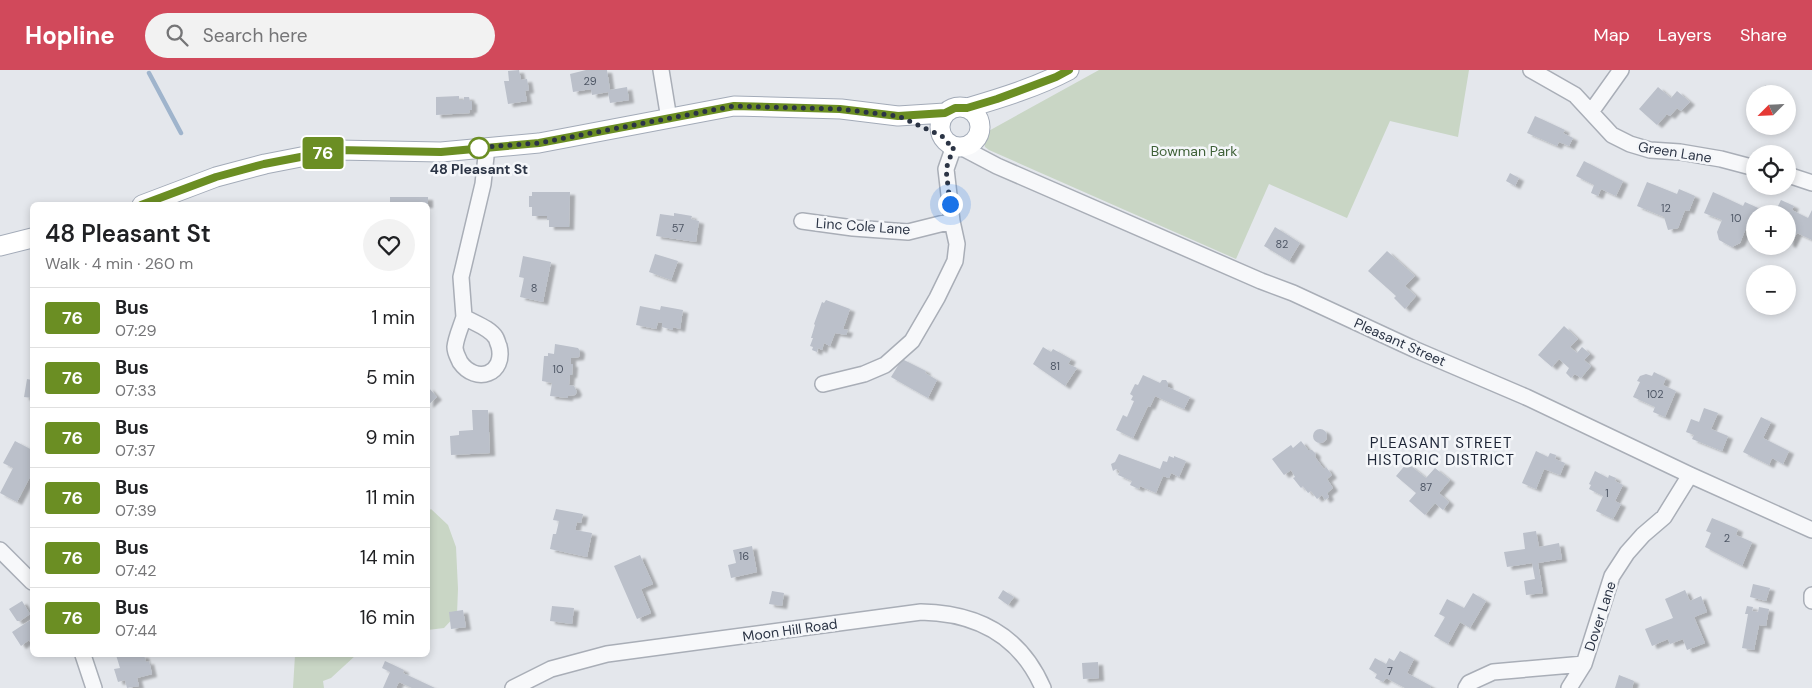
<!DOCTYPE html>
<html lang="en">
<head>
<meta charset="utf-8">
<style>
	body { margin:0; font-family:"DM Sans",sans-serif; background:#f2f2f2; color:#202124; height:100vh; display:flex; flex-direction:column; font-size:19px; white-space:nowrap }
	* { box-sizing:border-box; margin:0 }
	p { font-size:16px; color:#757577 }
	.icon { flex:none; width:28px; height:28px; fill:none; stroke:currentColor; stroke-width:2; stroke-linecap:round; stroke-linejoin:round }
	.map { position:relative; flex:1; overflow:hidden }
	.details { position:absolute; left:30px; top:132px; width:400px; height:455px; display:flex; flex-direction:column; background:#fff; border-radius:8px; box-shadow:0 2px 8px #0003 }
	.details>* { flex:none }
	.badge { padding:0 10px; border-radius:4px; font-size:18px; line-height:32px }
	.needle { width:32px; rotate:246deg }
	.buttons { position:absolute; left:1746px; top:15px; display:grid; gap:10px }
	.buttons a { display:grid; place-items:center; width:50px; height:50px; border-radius:50%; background:#fff; box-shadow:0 2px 8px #0003; font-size:25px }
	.you { position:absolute; width:25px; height:25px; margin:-12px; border:4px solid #fff; border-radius:50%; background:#1a73e8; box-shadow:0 0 0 8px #1a73e833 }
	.map>.badge { position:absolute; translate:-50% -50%; box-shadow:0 0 0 2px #fff }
	.round { display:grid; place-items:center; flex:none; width:52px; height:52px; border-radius:26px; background:#f2f2f2 }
	.overview { display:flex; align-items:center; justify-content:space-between; height:85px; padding:0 15px }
	h1 { font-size:24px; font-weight:600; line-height:38px }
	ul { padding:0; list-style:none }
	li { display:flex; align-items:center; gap:15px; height:60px; padding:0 15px; border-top:1px solid #e0e0e0 }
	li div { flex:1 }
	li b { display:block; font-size:19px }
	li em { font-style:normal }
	li .badge { min-width:55px; font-weight:700; text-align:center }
	header { display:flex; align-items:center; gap:30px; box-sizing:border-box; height:70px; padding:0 25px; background:#d1495b; color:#fff }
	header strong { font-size:24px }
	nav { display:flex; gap:28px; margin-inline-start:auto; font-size:18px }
	.search { width:350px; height:45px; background:#f2f2f2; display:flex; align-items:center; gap:12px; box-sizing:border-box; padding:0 18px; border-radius:28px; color:#757577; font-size:19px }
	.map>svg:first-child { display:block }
	.green { fill:#c9d6c5 }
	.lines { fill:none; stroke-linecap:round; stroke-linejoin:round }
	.stream { stroke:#9fb4cc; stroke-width:4.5 }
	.building { fill:#bbc0ca; filter:url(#shadow) }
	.minor-casing { stroke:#a9aeb7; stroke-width:18 }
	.major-casing { stroke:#a3abb8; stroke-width:21 }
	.minor { stroke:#f7f8fa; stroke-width:15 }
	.major { stroke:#fff; stroke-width:19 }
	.line-casing { stroke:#fff; stroke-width:11 }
	.line { stroke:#6b8e23; stroke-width:8 }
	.walk { stroke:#2b3445; stroke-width:5; stroke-dasharray:0 9 }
	.stop-dot { fill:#fff; stroke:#6b8e23; stroke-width:2.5 }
	.labels { text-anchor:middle; stroke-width:5; stroke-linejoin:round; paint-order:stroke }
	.number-label { font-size:11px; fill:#4f5766 }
	.park-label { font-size:14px; fill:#3f6138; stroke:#f4f6f9 }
	.street-label { font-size:14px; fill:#2b3445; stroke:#f4f6f9 }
	.stop-label { font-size:14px; font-weight:bold; fill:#2b3445; stroke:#f4f6f9 }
	.neighbourhood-label { font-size:15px; letter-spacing:1px; fill:#1d2536; stroke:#f4f6f9 }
</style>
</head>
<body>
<header>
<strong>Hopline</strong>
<div class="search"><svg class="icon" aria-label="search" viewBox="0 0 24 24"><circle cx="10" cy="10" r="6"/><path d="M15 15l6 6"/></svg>Search here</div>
<nav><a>Map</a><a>Layers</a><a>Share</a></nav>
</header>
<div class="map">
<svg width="1812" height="618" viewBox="0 0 1812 618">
	<defs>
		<filter id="shadow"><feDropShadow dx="5" dy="3" stdDeviation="1" flood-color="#0004"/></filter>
	</defs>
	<rect width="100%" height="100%" fill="#e4e7ec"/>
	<path class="green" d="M1099 0H1469L1458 67 1390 51 1347 148 1269 114 1236 189 989 80 985 77 983 67 985 63Z
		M431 439 448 455 456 477 458 519 457 544 444 558 428 560V441Z
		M295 585H356L331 608 323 611 324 618H293Z"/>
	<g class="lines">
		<path class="stream" d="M149 3 181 63"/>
	</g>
	<path class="building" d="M519 0 521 10 527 9 529 20 525 21 527 31 508 34 504 11H509L508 1Z
		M586 0H607L610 20 627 17 629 30 610 33 608 22 592 25 591 19 573 22 570 4Z
		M1766 15 1771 24H1761L1759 20Z
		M1658 17 1671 28 1677 21 1690 32 1681 41 1677 38 1670 46 1667 44 1657 55 1639 39Z
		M459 26V30H464V27H469L470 31H472V40H469L470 43 436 45V27Z
		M1535 46 1565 60 1563 63 1573 68 1569 76 1559 72 1557 76 1527 63Z
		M1584 91 1623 111 1616 126 1601 119 1598 126 1591 123 1594 115 1576 106Z
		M1510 103 1519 108 1515 116 1506 111Z
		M1647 112 1677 124 1679 119 1695 126 1689 141 1685 140 1678 158 1668 160 1664 147 1637 136Z
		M532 122H570L569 157H549V150H547V146H532V137H529V126H532Z
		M1713 122 1743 136 1745 132 1758 138 1752 154 1748 153 1740 173 1732 177 1719 170 1717 162 1722 150 1704 143Z
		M390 127H428V135H390Z
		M1781 130 1794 136 1792 140 1808 148 1812 140V170L1797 163 1791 175 1788 173V144H1774Z
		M674 143 692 146 691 149 699 151 696 172 656 166 660 144 674 146Z
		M1275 157 1300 173 1289 191 1264 176Z
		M1387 181 1415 206 1405 216 1416 226 1405 239 1394 228 1396 226 1368 201Z
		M655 184 678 191 671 210 649 202Z
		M523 186 551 192 543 232 520 227 524 208 519 207Z
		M826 230 850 239 843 259 848 260 846 265 835 263 830 276 824 273 822 280 818 278 817 282 812 280 813 277 810 276 813 268H811L815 255 814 254 822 232 824 233Z
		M640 236 660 240 661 236 683 240 680 259 673 257V260L662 257V253L658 252 656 259 636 255Z
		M1564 256 1578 269 1570 277 1577 283 1582 277 1590 284 1584 290 1591 296 1581 308 1575 304 1571 308 1566 303 1569 298 1559 289 1552 297 1538 285Z
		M555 274 578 278 580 281 579 287 571 288V294H573L572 305H570L569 315 574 316 577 322 575 325 568 326V328L550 326 552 313 542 311 544 286H548V283L554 284Z
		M1043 277 1051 282 1053 279 1071 289 1068 294 1077 298 1065 316 1033 294Z
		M902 289 926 301 925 303 937 310 928 328 891 307Z
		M1654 302 1666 308 1663 315 1676 321 1665 347 1653 342 1655 337 1633 327 1640 312 1637 311 1640 306 1646 304 1652 306Z
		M1143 305 1160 313 1162 310H1166L1168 313V317L1190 327 1184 339 1155 326 1150 337 1148 336 1133 368 1116 360 1123 345 1127 347 1134 331 1131 330 1133 326 1130 324 1135 314 1138 315Z
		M27 309 32 310V328L24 327Z
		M428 317 437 327 428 335Z
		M1704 338 1718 343 1711 359 1728 366 1722 381 1692 369 1694 365 1686 362 1691 349 1699 352Z
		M472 340H488L490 383 451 385 450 366 459 365V361L473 360Z
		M1761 347 1771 352 1763 368 1789 381 1783 394 1772 388 1769 395 1743 382Z
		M1313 366a7 7 0 1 1 14 0a7 7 0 1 1-14 0Z
		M15 371 32 380V403L17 432 0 423 13 398 3 393Z
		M1301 371 1308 380H1312L1316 384 1315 387 1324 399 1326 397 1332 405 1327 409 1333 418 1327 423 1329 427 1325 430 1322 425 1317 429 1311 421 1308 423 1303 416 1301 418 1293 408 1295 407 1291 400 1284 405 1272 389 1291 375 1293 378Z
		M1536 381 1548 387 1550 383 1556 385 1555 389 1565 393 1560 405 1544 399 1536 419 1522 413Z
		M1119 384 1160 399 1163 391 1167 392 1169 386 1174 388V386L1186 391 1179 407 1171 403 1169 408 1163 406 1156 423 1140 416 1139 419 1130 415 1132 411 1118 405 1120 401 1116 399 1113 401 1111 394 1115 392Z
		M1407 393 1426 408 1435 398 1450 410 1439 423 1449 432 1443 440 1435 433 1425 445 1409 431 1416 423 1396 406Z
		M1595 401 1608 408 1609 405 1616 408 1615 411 1623 415 1615 431 1621 434 1613 449 1596 441 1603 426 1589 419 1591 415 1589 414Z
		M556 439 583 444 581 453 577 452 575 460 592 463 587 487 550 479 553 464H556L559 451 553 450Z
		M1712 448 1738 459 1736 465 1752 472 1742 496 1705 477 1711 463 1706 461Z
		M1536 461 1539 477 1559 473 1562 489 1538 493 1543 523 1526 525 1524 511 1535 509 1532 493 1507 497 1504 482 1525 479 1523 463Z
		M752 476 757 502 731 508 728 495 736 493 733 480Z
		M640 485 653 514 641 519 651 543 637 549 614 496Z
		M1753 514 1770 518 1766 531 1750 527Z
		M1003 520 1014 527 1008 535 998 528Z
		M1685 520 1690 531 1701 526 1707 542 1694 547 1705 573 1687 580 1683 569 1670 574 1668 569 1652 576 1645 559 1673 548 1665 529Z
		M772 521 784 523 782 536 769 534Z
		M1473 523 1486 531 1470 558 1460 552 1448 574 1434 566 1445 547 1439 544 1447 529 1464 538Z
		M22 531 30 544 20 551H17L9 539Z
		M552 536 574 538 572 554 550 551Z
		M1747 536 1753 537 1752 541 1758 542 1759 537 1769 539 1766 556 1759 555 1754 580 1742 578 1748 544H1745Z
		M463 540 466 557 451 559 449 542Z
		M32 549V575L29 570 21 576 12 562Z
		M1400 581 1414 589 1407 603 1431 616 1430 618H1405L1386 608 1383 612 1375 608 1377 604 1369 599 1375 588 1386 594 1389 588 1394 591Z
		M116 585H144L146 592 149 591 152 604 137 608 139 616 127 618 125 610 118 612 114 599 120 598Z
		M385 591 404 600 403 603 435 618H412L399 612 396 618H383L390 602 382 598Z
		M1098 592 1099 608 1083 609 1082 593Z
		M1619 605 1634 611 1632 618H1615Z"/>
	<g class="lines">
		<g class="minor-casing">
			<path id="minor" d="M661 0 669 49
				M1531 0 1575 25 1612 65 1630 74 1650 80 1680 82 1721 89 1755 98
				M1591 42 1621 0
				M959 76 997 96 1261 211 1293 223 1416 280 1526 327 1690 405 1812 460
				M1788 105 1812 113
				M802 151 853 158 908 162 952 151
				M464 247C461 257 456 267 455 277 455 283 458 287 460 292 476 315 506 304 499 276 498 275 497 269 496 268 490 258 474 253 464 247L461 207 483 114 487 77
				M823 314 864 304 885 295 912 271 937 228 955 191 957 174 952 151 946 99 954 76
				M0 480 32 512
				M1812 525V531
				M83 585 94 618
				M513 618 551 599 607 584 921 542C977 543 1020 565 1043 618
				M1466 618 1469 613 1493 602 1584 594
				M1569 618 1584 594 1612 506 1627 483 1643 465 1664 447 1690 405"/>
		</g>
		<g class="major-casing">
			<path id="major" d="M940 57a20 20 0 1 1 40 0a20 20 0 1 1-40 0Z
				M967 38C1001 28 1037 17 1069 0
				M142 135 216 107 265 94 337 80 441 82 539 73 734 36 841 39 898 46 945 43
				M0 176 32 168"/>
		</g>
		<use href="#minor" class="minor"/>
		<use href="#major" class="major"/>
	</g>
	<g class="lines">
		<g class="line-casing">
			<path id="line" d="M141 135 216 107 264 94 337 80 441 82 539 73 734 36 840 39 898 46 945 43 955 38H967L997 29 1056 7 1069 0"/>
		</g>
		<use href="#line" class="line"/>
		<path class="walk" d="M479 78H472L539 73 734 36 840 39 898 46 942 66 949 74 954 76 946 99 950 134"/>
	</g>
	<circle class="stop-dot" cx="479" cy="78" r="10"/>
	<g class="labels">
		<g class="number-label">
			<text x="590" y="15">29</text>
			<text x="1666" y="142">12</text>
			<text x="1736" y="152">10</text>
			<text x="678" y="162">57</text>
			<text x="1282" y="178">82</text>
			<text x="534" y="222">8</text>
			<text x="1055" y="300">81</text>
			<text x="558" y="303">10</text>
			<text x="1655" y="328">102</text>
			<text x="1426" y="421">87</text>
			<text x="1607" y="427">1</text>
			<text x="1727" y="472">2</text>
			<text x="744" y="490">16</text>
			<text x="1390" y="605">7</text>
		</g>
		<g class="park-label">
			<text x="1194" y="86">Bowman Park</text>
		</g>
		<g class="street-label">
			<text transform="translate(1675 82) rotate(9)" y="5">Green Lane</text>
			<text transform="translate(863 156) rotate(4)" y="5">Linc Cole Lane</text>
			<text transform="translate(1400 272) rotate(24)" y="5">Pleasant Street</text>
			<text transform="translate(1600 546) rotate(-72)" y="5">Dover Lane</text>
			<text transform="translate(790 560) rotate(-8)" y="5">Moon Hill Road</text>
		</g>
		<g class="stop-label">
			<text x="479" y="104">48 Pleasant St</text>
		</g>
		<g class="neighbourhood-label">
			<text x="1441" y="378">PLEASANT STREET<tspan x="1441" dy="17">HISTORIC DISTRICT</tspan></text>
		</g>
	</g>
</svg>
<div class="buttons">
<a><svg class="needle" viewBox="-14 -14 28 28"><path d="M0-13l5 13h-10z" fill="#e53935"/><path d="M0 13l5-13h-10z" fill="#757577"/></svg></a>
<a><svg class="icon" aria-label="locate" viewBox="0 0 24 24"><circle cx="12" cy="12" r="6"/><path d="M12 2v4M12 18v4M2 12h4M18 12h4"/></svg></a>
<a>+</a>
<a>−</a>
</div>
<div class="you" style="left:950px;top:134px"></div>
<b class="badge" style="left:323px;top:83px;background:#6b8e23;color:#fff">76</b>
<section class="details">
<div class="overview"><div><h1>48 Pleasant St</h1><p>Walk · 4 min · 260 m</p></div><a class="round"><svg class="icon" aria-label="heart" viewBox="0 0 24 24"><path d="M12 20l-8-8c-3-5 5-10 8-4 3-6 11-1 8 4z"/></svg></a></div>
<ul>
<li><span class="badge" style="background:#6b8e23;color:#fff">76</span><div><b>Bus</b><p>07:29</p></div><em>1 min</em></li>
<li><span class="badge" style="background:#6b8e23;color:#fff">76</span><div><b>Bus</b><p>07:33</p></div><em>5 min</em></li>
<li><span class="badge" style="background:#6b8e23;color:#fff">76</span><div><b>Bus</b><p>07:37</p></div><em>9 min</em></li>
<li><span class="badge" style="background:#6b8e23;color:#fff">76</span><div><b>Bus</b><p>07:39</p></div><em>11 min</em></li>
<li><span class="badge" style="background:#6b8e23;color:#fff">76</span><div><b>Bus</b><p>07:42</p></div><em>14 min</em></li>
<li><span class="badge" style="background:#6b8e23;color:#fff">76</span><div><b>Bus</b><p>07:44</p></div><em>16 min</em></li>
</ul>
</section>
</div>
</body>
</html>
